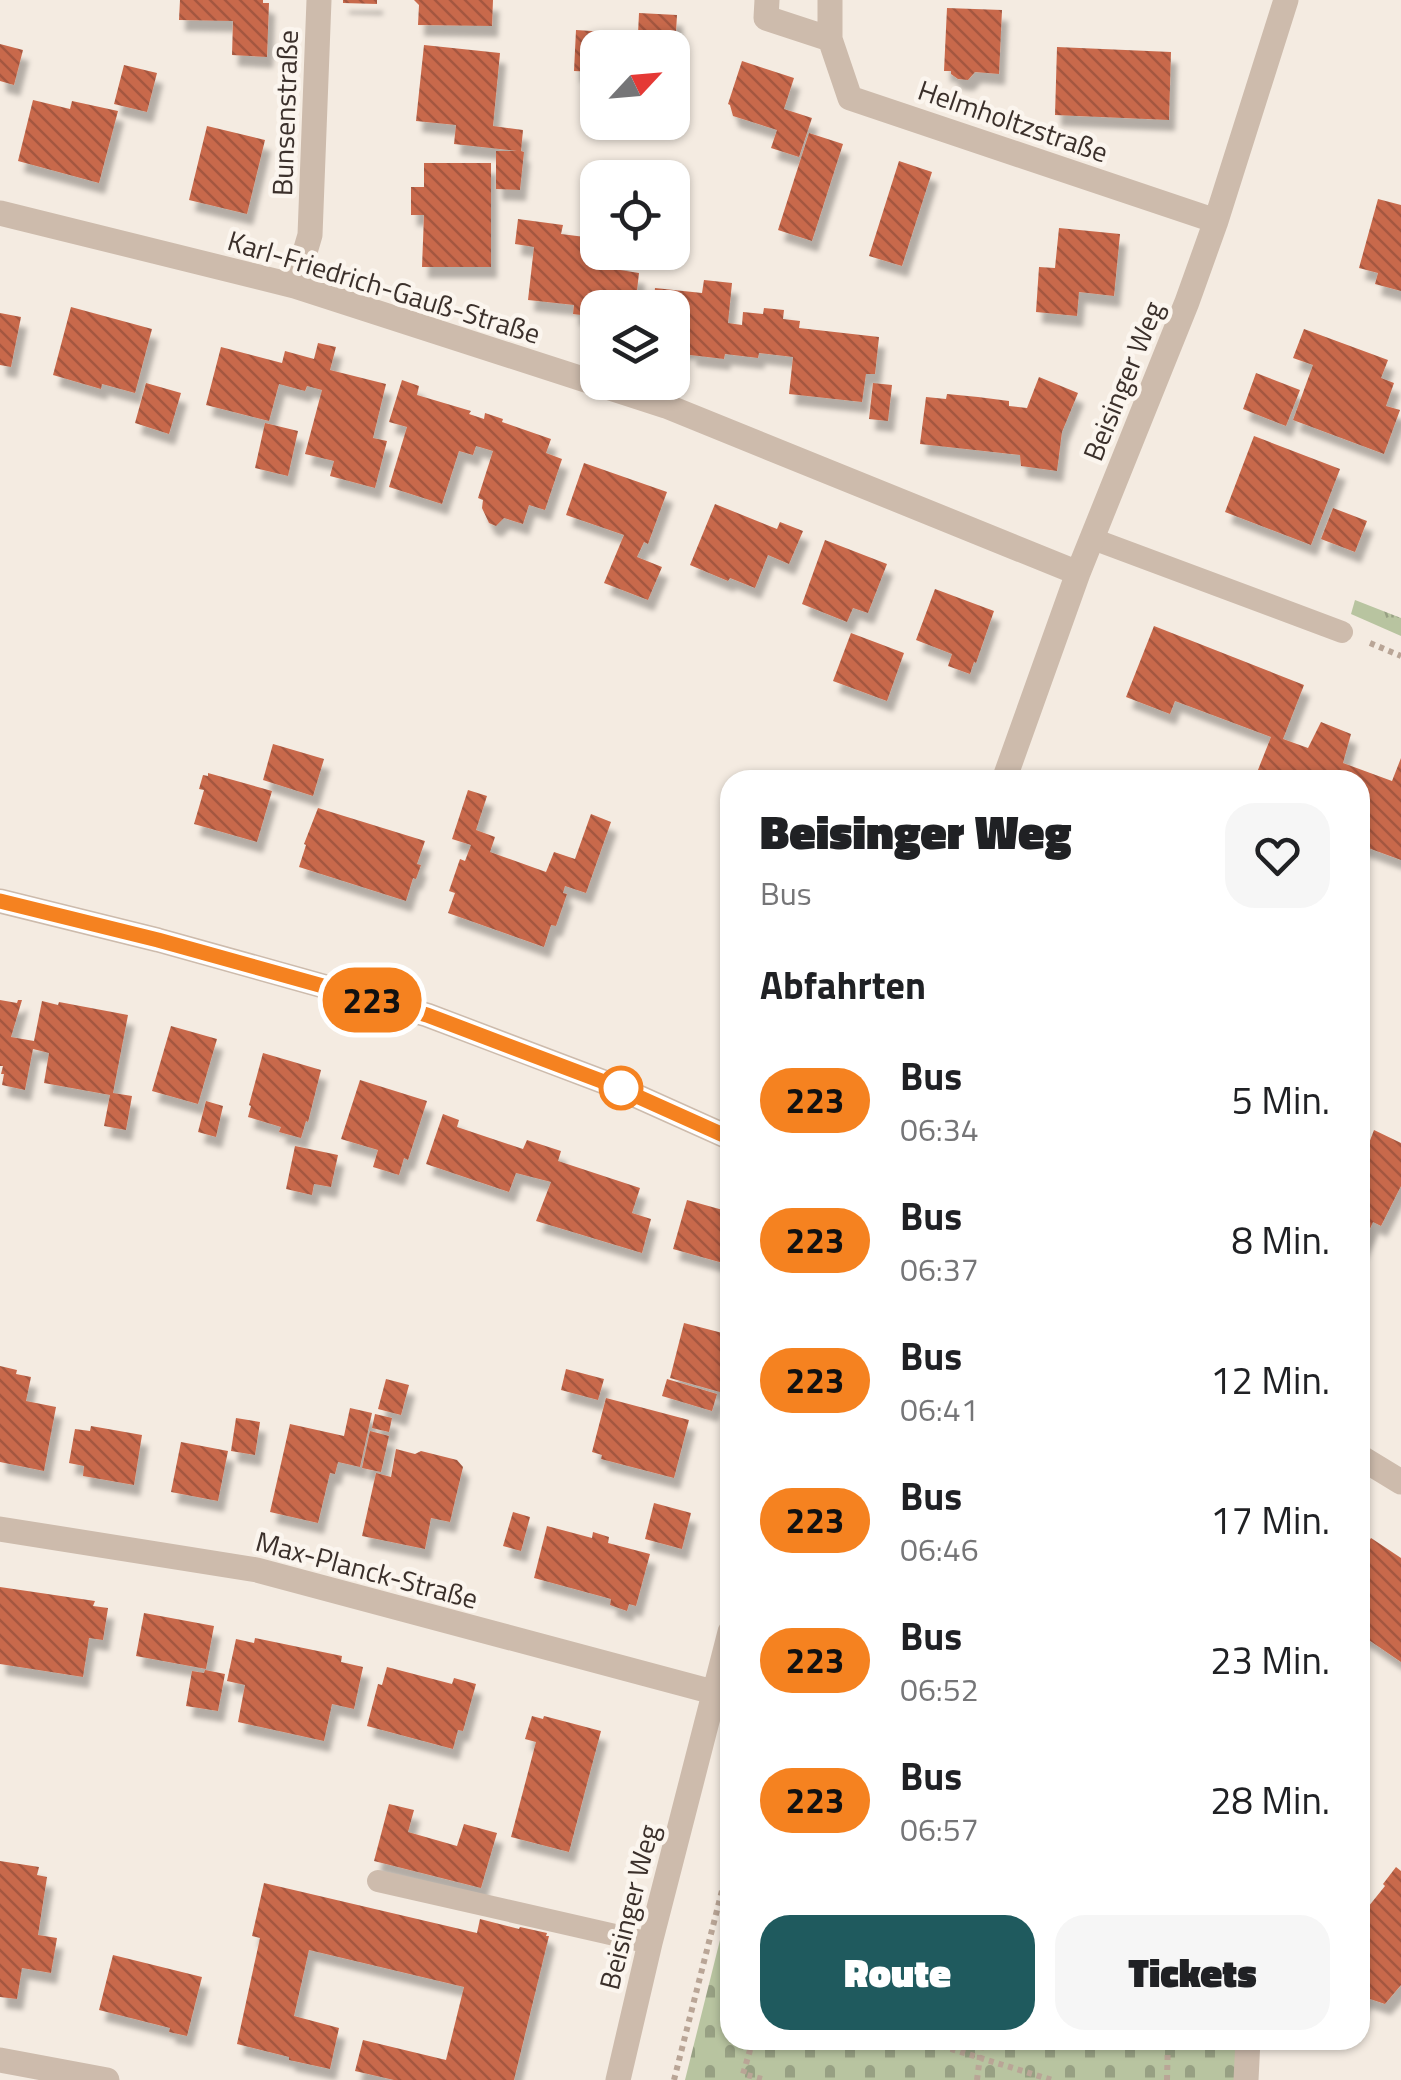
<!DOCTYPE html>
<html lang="de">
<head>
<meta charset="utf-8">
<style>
	body { margin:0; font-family:"Titillium Web",sans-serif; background:#f6f6f6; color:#202124; height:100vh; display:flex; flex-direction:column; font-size:38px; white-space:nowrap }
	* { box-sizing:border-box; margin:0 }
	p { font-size:32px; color:#757577 }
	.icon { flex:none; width:55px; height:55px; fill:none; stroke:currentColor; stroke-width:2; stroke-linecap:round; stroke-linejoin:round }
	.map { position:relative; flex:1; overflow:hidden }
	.details { position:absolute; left:720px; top:770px; width:650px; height:1280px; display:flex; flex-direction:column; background:#fff; border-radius:30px; box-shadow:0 2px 8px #0004 }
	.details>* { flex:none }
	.badge { padding:0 20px; border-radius:32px; font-size:35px; line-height:65px }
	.needle { width:65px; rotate:64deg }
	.buttons { position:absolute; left:580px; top:30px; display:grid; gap:20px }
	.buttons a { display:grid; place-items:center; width:110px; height:110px; border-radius:20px; background:#fff; box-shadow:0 2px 8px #0004; font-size:50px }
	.map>.badge { position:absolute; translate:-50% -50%; box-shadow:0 0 0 5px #fff }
	h2 { padding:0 40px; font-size:38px; line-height:90px }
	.round { display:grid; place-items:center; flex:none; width:105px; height:105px; border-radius:30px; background:#f6f6f6 }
	.overview { display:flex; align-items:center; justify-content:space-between; height:170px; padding:0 40px }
	h1 { font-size:48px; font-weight:800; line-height:75px }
	.cta { display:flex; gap:20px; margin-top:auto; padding:20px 40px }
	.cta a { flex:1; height:115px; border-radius:30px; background:#1f5a5e; color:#fff; font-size:40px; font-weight:800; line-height:115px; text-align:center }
	.cta a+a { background:#f6f6f6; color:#202124 }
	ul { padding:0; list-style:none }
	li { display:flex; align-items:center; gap:30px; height:140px; padding:0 40px }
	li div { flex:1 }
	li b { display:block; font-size:38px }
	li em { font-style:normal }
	li .badge { min-width:110px; font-weight:700; text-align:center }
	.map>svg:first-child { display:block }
	.grass { fill:url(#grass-tufts) }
	.cemetery { fill:url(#cemetery-stones) }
	.building { fill:url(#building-back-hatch); filter:url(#shadow) }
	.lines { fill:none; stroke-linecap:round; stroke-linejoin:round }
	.path { stroke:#b9a596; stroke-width:6; stroke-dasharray:5 5; stroke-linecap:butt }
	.lane { stroke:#cdbbac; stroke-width:22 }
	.street { stroke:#cdbbac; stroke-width:25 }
	.line-casing { stroke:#fff; stroke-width:22 }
	.line { stroke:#f58220; stroke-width:15 }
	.stop-dot { fill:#fff; stroke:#f58220; stroke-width:5 }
	.labels { text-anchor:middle; stroke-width:9; stroke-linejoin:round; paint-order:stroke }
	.street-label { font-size:28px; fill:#3b302b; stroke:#fbf5ee }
</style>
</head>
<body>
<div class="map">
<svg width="1401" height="2080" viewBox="0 0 1401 2080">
	<defs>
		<pattern id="grass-tufts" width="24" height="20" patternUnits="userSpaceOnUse" patternTransform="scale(2.5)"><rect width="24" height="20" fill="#b8c4a0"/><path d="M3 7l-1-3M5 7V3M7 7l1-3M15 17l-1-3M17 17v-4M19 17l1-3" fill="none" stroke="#97a083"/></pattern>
		<pattern id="cemetery-stones" width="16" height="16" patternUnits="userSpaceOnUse" patternTransform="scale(2.5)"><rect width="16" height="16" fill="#b8c4a0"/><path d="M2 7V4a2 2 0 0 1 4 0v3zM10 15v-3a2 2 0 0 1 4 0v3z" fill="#97a083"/></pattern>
		<pattern id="building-back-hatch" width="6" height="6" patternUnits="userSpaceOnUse" patternTransform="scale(2.5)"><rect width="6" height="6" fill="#c8694b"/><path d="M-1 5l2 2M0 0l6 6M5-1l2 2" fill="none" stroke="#a4573f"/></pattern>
		<filter id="shadow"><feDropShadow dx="6" dy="11" stdDeviation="2.5" flood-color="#0004"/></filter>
	</defs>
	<rect width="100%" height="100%" fill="#f4ebe1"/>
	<path class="grass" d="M1355 600 1401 618V636L1351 614Z"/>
	<path class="cemetery" d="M730 1900V2040H1239L1237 2080H685Z"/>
	<path class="building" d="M180 0H263V3H269L267 57 232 55 233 21 179 20Z
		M343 0H377V4L343 3Z
		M414 0H493L492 26 418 25 419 5Z
		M947 8 1002 10 999 74 975 72 968 80 958 79 951 74V71H944Z
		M639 13 677 15 675 48H598V86L593 82 594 72 574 71 576 30 638 34Z
		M0 44 23 50 14 85 0 81Z
		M424 45 500 53 493 126 523 130 521 151 524 152 520 190 496 189V151H517L454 144 456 125 416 121Z
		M1057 47 1171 52 1169 120 1055 115Z
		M742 61 794 78 784 109 812 118 799 157 771 148 777 130 733 116 730 105 728 104Z
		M124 65 157 73 147 112 114 104Z
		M33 100 70 109 72 101 118 111 99 183 18 161Z
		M207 126 265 140 247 214 189 200Z
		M809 133 843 144 812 241 778 230Z
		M899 161 932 172 902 266 869 256Z
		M424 163H491V267H422L424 215H411V187H424Z
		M1378 199 1401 205V291L1375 284 1378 273 1359 268Z
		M518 219 563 225 561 234 585 237V241L598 243V252H622L620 270 639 273 635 308H616V303L603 302 602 308H598V317L573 314 574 305 528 300 534 247 515 244Z
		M1059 228 1120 234 1114 296 1079 292 1077 316 1036 312 1039 267 1055 268Z
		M704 280 732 283 728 323 742 325 743 312 763 314 764 308 784 310 783 319 800 321 799 328 879 337 875 374H866L862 402 789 394 793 357 759 353 758 358 725 354 724 359 690 355V349L672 347V308H653L655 288 702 293Z
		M71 307 152 329 135 393 102 384 101 389 53 375Z
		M0 313 21 317 11 367 0 365Z
		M1304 329 1388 360 1381 378 1394 383 1386 406 1400 410 1384 454 1293 420 1313 365 1293 358Z
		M318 343 336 347 330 370 386 384 373 438 387 441 375 488 330 476 334 461 305 454 322 390 307 386 305 391 279 384 269 421 206 405 221 347 282 363 285 351 314 359Z
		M1256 373 1300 390 1286 426 1243 409Z
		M1039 377 1078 393 1062 432 1057 471 1021 466 1020 455 920 444 926 397 946 399 947 394 978 397 1009 401V406L1027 408Z
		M402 380 419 386 417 395 471 411 469 414 484 419 485 413 503 419 502 422 551 439 546 453 562 459 545 510 529 505 523 524 504 518 496 526 489 523 482 508 483 500 478 498 493 451 476 446 473 455 459 451 442 504 389 487 407 427 389 422Z
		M146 383 181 393 169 434 135 423Z
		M873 383 892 385 888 421 869 419Z
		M265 423 298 431 288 476 255 468Z
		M1254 436 1340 469 1311 545 1225 512Z
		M584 463 667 492 648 544 644 542 637 557 662 567 648 600 604 583 624 535 566 515Z
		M715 504 777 529 780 522 803 531 789 564 768 555 755 588 730 578 728 581 690 565Z
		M1333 508 1367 521 1355 552 1321 539Z
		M825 540 887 564 868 613 853 608 847 622 802 604Z
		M935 589 994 611 976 663 974 662 970 674 948 666 952 654 916 640Z
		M1154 626 1304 685 1283 739 1308 748 1321 722 1351 734 1343 763 1392 781 1401 758V860L1360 845V780H1254L1271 737 1175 701 1170 714 1126 697Z
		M851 633 904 653 887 701 833 681Z
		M273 744 324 759 313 796 263 780Z
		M208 773 272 791 257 842 194 824 204 790 199 789 203 775 208 776Z
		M468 790 487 796 476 830 495 837 490 852 546 872 554 852 575 859 591 814 611 822 586 893 565 886 563 893 567 894 556 926 551 925 544 947 448 913 455 893 449 891 460 859 465 861 471 845 452 839Z
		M318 808 425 841 417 864 421 865 416 879 413 878 406 901 299 867 306 845 304 844Z
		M0 1000 17 1003 18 1000H22L11 1037 34 1041 42 1001 58 1005 59 1002 128 1015 113 1093 132 1096 126 1130 104 1126 110 1095 44 1083 49 1053 33 1049 25 1090 2 1085 4 1074H1L3 1066H0Z
		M171 1026 217 1039 198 1104 152 1091Z
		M263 1053 321 1070 308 1122 306 1121 301 1138 279 1132 281 1127 248 1117 251 1106 249 1105Z
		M360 1080 427 1101 408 1160 404 1158 399 1175 373 1167 378 1150 341 1139Z
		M206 1101 223 1106 216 1137 198 1132Z
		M443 1114 459 1120 457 1127 523 1149 527 1140 561 1151 558 1161 640 1188 632 1213 651 1219 642 1253 536 1221 551 1182 516 1173 509 1192 426 1164Z
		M1374 1130 1401 1143V1186L1381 1226 1373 1222 1360 1251V1139L1369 1143Z
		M295 1146 338 1155 331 1187 314 1184 312 1195 286 1189Z
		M687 1200 730 1212V1265L673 1249Z
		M684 1323 730 1335V1384L727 1394 670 1378Z
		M0 1366 17 1370 16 1374 31 1377 26 1401 56 1407 44 1471 0 1462Z
		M566 1369 604 1379 598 1400 561 1390Z
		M386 1379 409 1385 401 1415 378 1409Z
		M667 1379 717 1394 712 1411 662 1396Z
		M606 1398 689 1420 674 1478 601 1459 602 1455 592 1452Z
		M350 1408 372 1413 360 1467 338 1462 335 1474 330 1473 318 1523 270 1512 290 1424 344 1436Z
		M375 1414 392 1418 389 1432 372 1428Z
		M236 1418 260 1422 255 1455 231 1451Z
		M91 1426 142 1435 134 1485 83 1476 84 1466 69 1463 75 1429 90 1431Z
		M370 1431 389 1436 381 1472 362 1468Z
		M181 1442 228 1451 218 1501 171 1492Z
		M396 1449 415 1454 421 1451 457 1460 463 1467 450 1522 431 1518 425 1549 362 1536 376 1473 391 1477Z
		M654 1503 691 1513 682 1549 645 1539Z
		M513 1512 530 1517 521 1551 503 1546Z
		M547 1526 592 1538 593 1532 609 1537 608 1543 650 1554 636 1606 629 1604 627 1611 610 1605 611 1599 534 1578Z
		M1371 1538 1401 1558V1662L1360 1634V1555Z
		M0 1587 95 1601 93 1606 108 1608 103 1640 89 1638 83 1677 0 1664Z
		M144 1613 214 1626 206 1669 136 1656Z
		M255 1638 342 1656 341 1662 363 1667 354 1709 332 1704 324 1741 238 1722 245 1685 227 1681 236 1639 254 1643Z
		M387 1667 452 1684 454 1678 476 1684 463 1731 458 1730 453 1749 367 1726 378 1684 382 1685Z
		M205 1670 225 1674 218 1711 186 1706 192 1671 204 1673Z
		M532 1716 543 1719 544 1716 601 1731 569 1852 511 1837 536 1742 525 1739Z
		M389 1804 414 1810 408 1832 457 1846 464 1824 497 1833 481 1888 374 1861Z
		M0 1861 39 1867 37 1875 47 1877 38 1935 57 1938 51 1973 22 1968 17 1999 0 1997Z
		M1396 1867 1401 1871V1985L1385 2004 1364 1997 1360 2008V1917L1385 1886 1383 1884Z
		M264 1883 477 1933 480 1919 519 1929 520 1927 547 1933 546 1936H549L514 2080H394L355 2071 363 2040 446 2060 464 1987 309 1950 294 2016 339 2028 330 2069 289 2060V2057L237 2044 260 1938 252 1936Z
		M113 1955 202 1977 187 2036 169 2032 170 2028 99 2010Z"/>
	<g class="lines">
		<path class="path" d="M1370 643 1401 656
			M753 2040 743 2074 766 2080
			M922 2040 1052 2080
			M674 2080 730 1859
			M977 2080 982 2040
			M1167 2080 1168 2040"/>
		<path class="lane" d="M1093 539 1342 632
			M378 1881 650 1943"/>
		<path class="street" d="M767 0 766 18 830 39
			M830 0V39L850 98 1216 221
			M0 213 295 286 666 406 1078 573
			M295 286 310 235 319 0
			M1004 780 1078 573 1187 302 1216 221 1286 0
			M0 901 158 940 427 1015 612 1085 730 1138
			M1360 1457 1401 1482
			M0 1529 257 1570 713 1692
			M0 2060 107 2080
			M618 2080 650 1943 730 1632
			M1246 2080 1248 2040"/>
	</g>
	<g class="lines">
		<g class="line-casing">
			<path id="line" d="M0 901 158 940 427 1015 612 1085 730 1138"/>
		</g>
		<use href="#line" class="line"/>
	</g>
	<circle class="stop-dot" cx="621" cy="1088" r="20"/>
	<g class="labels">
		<g class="street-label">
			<text transform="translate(285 113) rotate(-88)" y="10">Bunsenstraße</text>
			<text transform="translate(1013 121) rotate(19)" y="10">Helmholtzstraße</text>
			<text transform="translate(384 287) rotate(17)" y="10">Karl-Friedrich-Gauß-Straße</text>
			<text transform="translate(1123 381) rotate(-68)" y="10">Beisinger Weg</text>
			<text transform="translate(367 1570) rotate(15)" y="10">Max-Planck-Straße</text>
			<text transform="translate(629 1907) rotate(-76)" y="10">Beisinger Weg</text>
		</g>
	</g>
</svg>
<div class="buttons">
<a><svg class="needle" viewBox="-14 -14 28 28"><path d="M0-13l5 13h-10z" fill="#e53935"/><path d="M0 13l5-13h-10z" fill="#757577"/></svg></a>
<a><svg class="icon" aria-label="locate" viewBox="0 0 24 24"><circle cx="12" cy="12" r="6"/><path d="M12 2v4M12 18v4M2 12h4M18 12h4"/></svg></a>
<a><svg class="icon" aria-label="layers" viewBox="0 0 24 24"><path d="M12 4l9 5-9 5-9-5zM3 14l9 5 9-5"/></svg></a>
</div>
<b class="badge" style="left:372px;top:1000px;background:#f58220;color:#111">223</b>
<section class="details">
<div class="overview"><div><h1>Beisinger Weg</h1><p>Bus</p></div><a class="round"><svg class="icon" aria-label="heart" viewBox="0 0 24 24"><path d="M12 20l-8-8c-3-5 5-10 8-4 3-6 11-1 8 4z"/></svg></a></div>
<h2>Abfahrten</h2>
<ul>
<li><span class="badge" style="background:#f58220;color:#111">223</span><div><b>Bus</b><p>06:34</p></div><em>5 Min.</em></li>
<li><span class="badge" style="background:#f58220;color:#111">223</span><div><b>Bus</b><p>06:37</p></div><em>8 Min.</em></li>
<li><span class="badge" style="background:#f58220;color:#111">223</span><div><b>Bus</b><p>06:41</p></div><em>12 Min.</em></li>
<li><span class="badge" style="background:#f58220;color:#111">223</span><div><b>Bus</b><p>06:46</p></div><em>17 Min.</em></li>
<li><span class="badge" style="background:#f58220;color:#111">223</span><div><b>Bus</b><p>06:52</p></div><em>23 Min.</em></li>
<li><span class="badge" style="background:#f58220;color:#111">223</span><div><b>Bus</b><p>06:57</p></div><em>28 Min.</em></li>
</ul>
<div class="cta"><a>Route</a><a>Tickets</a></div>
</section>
</div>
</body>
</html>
